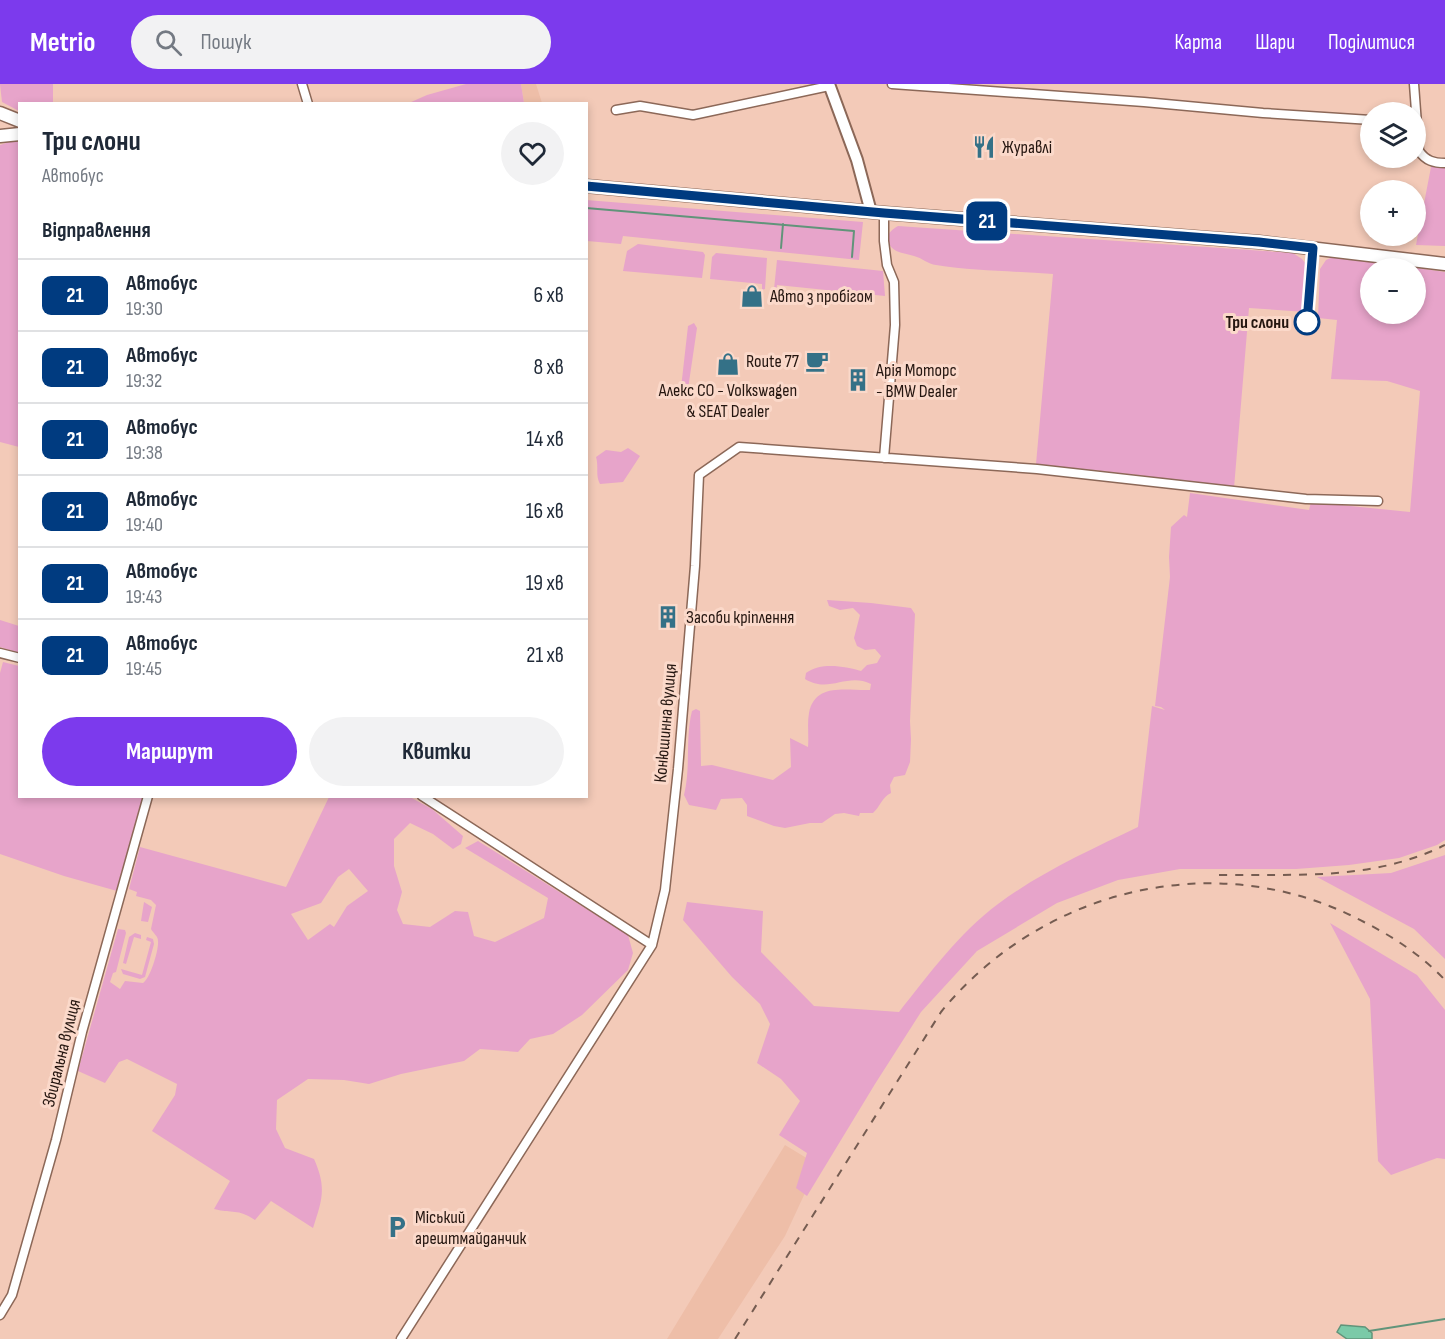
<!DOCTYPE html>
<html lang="uk">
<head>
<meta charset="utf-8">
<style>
	body { margin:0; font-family:"Sofia Sans Condensed",sans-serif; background:#f2f2f3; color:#1f2937; height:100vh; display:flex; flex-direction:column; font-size:22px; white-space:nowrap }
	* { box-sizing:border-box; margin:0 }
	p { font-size:20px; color:#747a83 }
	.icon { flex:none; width:33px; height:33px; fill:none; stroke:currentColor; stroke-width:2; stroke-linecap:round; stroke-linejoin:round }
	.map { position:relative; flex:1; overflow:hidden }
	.side { position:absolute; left:18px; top:18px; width:570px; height:696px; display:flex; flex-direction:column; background:#fff; border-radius:0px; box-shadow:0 3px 9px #0003 }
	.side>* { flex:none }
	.badge { padding:0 12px; border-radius:9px; font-size:21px; line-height:39px }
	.buttons { position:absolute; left:1360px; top:18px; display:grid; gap:12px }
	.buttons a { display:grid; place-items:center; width:66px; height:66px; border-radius:50%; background:#fff; box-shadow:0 3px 9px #0003; font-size:30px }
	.map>.badge { position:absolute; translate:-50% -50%; box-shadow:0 0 0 3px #fff }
	h2 { padding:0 24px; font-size:22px; line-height:54px }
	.round { display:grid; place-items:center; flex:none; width:63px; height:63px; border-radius:32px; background:#f2f2f3 }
	.summary { display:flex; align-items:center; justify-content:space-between; height:102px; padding:0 24px }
	h1 { font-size:28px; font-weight:700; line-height:45px }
	.action { display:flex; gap:12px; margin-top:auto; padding:12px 24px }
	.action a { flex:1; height:69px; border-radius:36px; background:#7c3aed; color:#fff; font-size:24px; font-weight:700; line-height:69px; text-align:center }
	.action a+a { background:#f2f2f3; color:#1f2937 }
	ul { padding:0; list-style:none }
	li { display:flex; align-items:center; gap:18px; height:72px; padding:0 24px; border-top:2px solid #e0e1e3 }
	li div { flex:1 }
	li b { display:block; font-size:22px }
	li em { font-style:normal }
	li .badge { min-width:66px; font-weight:700; text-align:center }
	header { display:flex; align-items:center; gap:36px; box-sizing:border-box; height:84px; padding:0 30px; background:#7c3aed; color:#fff }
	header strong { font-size:28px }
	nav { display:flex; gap:33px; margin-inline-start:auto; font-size:21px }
	.search { width:420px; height:54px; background:#f2f2f3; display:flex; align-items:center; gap:15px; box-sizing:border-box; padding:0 21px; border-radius:33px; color:#747a83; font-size:22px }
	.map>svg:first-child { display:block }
	.built { fill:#eebea8 }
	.green { fill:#e7a4ca; fill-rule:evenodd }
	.water { fill:#7bcaa8; stroke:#61947a; stroke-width:1.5 }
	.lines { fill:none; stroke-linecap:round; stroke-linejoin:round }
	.stream { stroke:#61947a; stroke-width:2 }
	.minor-casing { stroke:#8c6858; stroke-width:11 }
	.major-casing { stroke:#8c6858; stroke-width:14 }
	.highway-casing { stroke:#8c6858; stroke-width:15 }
	.minor { stroke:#fff; stroke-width:8 }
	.major { stroke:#fff; stroke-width:10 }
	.highway { stroke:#fff; stroke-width:12 }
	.rail { stroke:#755c51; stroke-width:2; stroke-dasharray:8 8; stroke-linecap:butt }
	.line-casing { stroke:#fff; stroke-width:14 }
	.line { stroke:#003b80; stroke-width:9 }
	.stop-dot { fill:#fff; stroke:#003b80; stroke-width:3 }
	.labels { text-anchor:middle; stroke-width:6; stroke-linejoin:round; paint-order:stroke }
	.poi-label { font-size:18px; fill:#251610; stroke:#fbd9ca; text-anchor:start }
	.stop-label { font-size:18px; font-weight:bold; fill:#251610; stroke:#fbd9ca; text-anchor:end }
	.street-label { font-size:18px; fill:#251610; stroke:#fbd9ca }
</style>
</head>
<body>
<header>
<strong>Metrio</strong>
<div class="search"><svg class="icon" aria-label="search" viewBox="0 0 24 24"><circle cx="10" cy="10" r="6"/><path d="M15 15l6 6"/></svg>Пошук</div>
<nav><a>Карта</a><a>Шари</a><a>Поділитися</a></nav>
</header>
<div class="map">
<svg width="1445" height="1255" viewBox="0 0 1445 1255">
	<rect width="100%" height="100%" fill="#f3cab8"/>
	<path class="built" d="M521 0H536L542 19H524Z
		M785 1061 818 1081 785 1152 718 1255H667Z"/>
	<path class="green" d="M0 0H53V19L20 20 19 27 2 18Z
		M466 0H521L524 19H409L427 11Z
		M9 58H20L19 363 0 358V61Z
		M1431 83H1445V162L1416 161Z
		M586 116 863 138 859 176 623 152 621 160 587 157Z
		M898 142 1293 169 1302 175 1306 180V228L1249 224 1234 404 1138 391 1036 380 1053 190C1014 187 974 187 936 181 928 180 922 174 914 172 905 169 890 169 888 156 887 149 893 145 898 142Z
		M638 160 703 168 705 171 702 194 623 187 627 167Z
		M716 169 767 174 765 205 762 206V200L710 195 712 173Z
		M1335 172 1445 188V756L1437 761 1399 774 1349 781 1296 785H1180L1118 796 1057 819 977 867 921 928 875 1000 807 1112 796 1104 807 1069 779 1051 800 1017 781 995 757 979 770 940 760 920 732 893 683 836 687 818 763 827 761 868 814 922 899 928C929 890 959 849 998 820 1041 788 1090 766 1138 743L1152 622 1165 626 1161 623 1155 622 1170 493 1169 473 1171 443 1184 431 1187 433 1190 409 1309 426 1311 418 1410 428 1420 307 1387 297 1331 295 1337 236 1318 234 1320 185 1326 176ZM1371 184H1416V230H1371Z
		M777 176 883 187 885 212 777 201 776 209 774 205Z
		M694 239 697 244 688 305 681 304 688 242Z
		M628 364 640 372 623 398 600 400C595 391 599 383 596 373L606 366 621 368Z
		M827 516 871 519 911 524 915 530 910 637 911 655 910 678 905 691 894 693 890 701 891 709C882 713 880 723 873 729H860L859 732 844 729 835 730 822 739H810L785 744 774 742 747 732V721L742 714 721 715 716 726 689 721 684 711C691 683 685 655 692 627L696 625 700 627 701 682 712 681 773 696 791 683 790 654 808 663C809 651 807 640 809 629 815 598 847 607 870 606L871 600C847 588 829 610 805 595L806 589C821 578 844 582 861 587L867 581 877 579 881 572 875 565 865 566 857 562 854 554 860 531 853 524 840 526 829 522Z
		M0 536 19 542V569L0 563Z
		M3 578 19 582 20 712 143 713 117 807 64 792 0 770V589Z
		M329 713H410L432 725 463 752 461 760 453 765 433 750 410 739 394 755V782L402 808 397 826 403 840 430 843 455 827 468 828 474 852 495 858 544 834 548 814 465 764 478 757 628 851 633 869 628 886 582 931 553 950 530 955 518 968 480 965 464 977 401 990 369 1000 344 996 308 995 277 1016 276 1045 285 1064 314 1075C327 1104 322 1116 313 1144L271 1117 255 1136C237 1124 233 1130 214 1125L230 1097 152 1047 175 1011 177 1000 127 975 119 978 105 999 78 987 118 845 125 846 126 849 116 888 113 889 110 898 120 905 125 897 143 899C150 895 159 866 158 857 158 852 153 849 151 845L156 821 151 816 136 812 137 808 129 805 140 763 286 803ZM349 785 368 807 347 822 334 843 330 840 308 856 291 830 321 819 338 793Z
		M1445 771V875L1414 845 1317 793 1391 789Z
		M144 818 152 823 148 838 141 837Z
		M1330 839 1417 891 1445 926V1075L1437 1074 1391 1091 1378 1077 1370 915Z
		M135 849 141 851V855L134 853 126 880 123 879 129 853Z
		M147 853 153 855 154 860 145 893 140 895 123 890 121 885 142 891 151 858 146 856Z"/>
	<path class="water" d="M1341 1241 1365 1243 1372 1249V1255H1347L1337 1248Z"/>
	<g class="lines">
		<path class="stream" d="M586 124 854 147 852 173
			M781 164 783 140
			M1369 1247 1445 1235"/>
		<g class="minor-casing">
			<path id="minor" d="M302 0 308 20
				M892 0 1144 18 1263 29 1371 36
				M1414 0 1419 67C1426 77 1434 79 1445 79
				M616 26 640 22 693 31 829 2
				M884 374 895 241 894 198 887 181 884 157V129
				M0 569 20 574
				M422 712 652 861
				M0 1231 12 1211 56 1056 82 948 148 712
				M401 1255 652 861 665 806 678 685 695 482 699 391 739 363 1037 385 1306 415 1378 417"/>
		</g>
		<g class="major-casing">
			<path id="major" d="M829 0 857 76 871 128"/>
		</g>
		<g class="highway-casing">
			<path id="highway" d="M0 29 20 37
				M0 52 20 50
				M586 102 884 129 1259 158 1445 180"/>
		</g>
		<use href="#minor" class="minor"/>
		<use href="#major" class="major"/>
		<use href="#highway" class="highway"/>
		<path class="rail" d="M1219 791C1299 790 1372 797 1445 761
			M735 1255 941 928C1043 803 1220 761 1364 838 1394 853 1422 872 1445 896"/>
	</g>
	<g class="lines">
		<g class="line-casing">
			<path id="line" d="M586 102 884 129 1259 158 1313 164 1307 238"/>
		</g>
		<use href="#line" class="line"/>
	</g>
	<defs>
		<g id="restaurant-bare" transform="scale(1.8)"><path d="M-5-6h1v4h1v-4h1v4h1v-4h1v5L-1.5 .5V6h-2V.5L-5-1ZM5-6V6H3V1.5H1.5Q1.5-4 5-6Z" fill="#347187" stroke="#fbd9ca" stroke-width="2.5" paint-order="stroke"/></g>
		<g id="shop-bare" transform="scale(1.8)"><path d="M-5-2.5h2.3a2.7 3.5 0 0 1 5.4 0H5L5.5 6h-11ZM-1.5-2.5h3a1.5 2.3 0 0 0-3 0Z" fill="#347187" stroke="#fbd9ca" stroke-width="2.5" paint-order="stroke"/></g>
		<g id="cafe-bare" transform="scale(1.8)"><path d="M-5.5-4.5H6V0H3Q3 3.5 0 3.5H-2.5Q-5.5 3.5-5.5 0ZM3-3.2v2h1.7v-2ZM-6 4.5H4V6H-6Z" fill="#347187" stroke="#fbd9ca" stroke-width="2.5" paint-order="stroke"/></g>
		<g id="building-bare" transform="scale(1.8)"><path d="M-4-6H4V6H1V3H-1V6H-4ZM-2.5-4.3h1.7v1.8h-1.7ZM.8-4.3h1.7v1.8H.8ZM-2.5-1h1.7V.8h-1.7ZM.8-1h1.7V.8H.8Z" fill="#347187" stroke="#fbd9ca" stroke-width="2.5" paint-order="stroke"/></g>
		<g id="parking-bare" transform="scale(1.8)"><path d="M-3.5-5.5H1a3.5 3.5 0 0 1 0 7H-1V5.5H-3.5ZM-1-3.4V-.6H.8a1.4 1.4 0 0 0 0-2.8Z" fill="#347187" stroke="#fbd9ca" stroke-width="2.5" paint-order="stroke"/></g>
	</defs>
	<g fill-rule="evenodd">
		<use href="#restaurant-bare" x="984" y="63"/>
		<use href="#shop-bare" x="752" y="212"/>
		<use href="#cafe-bare" x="817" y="277"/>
		<use href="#shop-bare" x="728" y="280"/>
		<use href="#building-bare" x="858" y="296"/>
		<use href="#building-bare" x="668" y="533"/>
		<use href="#parking-bare" x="397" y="1143"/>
	</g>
	<circle class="stop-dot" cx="1307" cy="238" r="12"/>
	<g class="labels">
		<g class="poi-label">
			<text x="1002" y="69">Журавлі</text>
			<text x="770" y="218">Авто з пробігом</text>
			<text x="799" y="283" text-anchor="end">Route 77</text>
			<text x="876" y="292">Арія Моторс<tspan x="876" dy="21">- BMW Dealer</tspan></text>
			<text x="728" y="312" text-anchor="middle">Алекс CO - Volkswagen<tspan x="728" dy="21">&amp; SEAT Dealer</tspan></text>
			<text x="686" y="539">Засоби кріплення</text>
			<text x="415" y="1139">Міський<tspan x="415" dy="21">арештмайданчик</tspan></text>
		</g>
		<g class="stop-label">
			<text x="1289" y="244">Три слони</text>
		</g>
		<g class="street-label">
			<text transform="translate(665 639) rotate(-85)" y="6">Конюшинна вулиця</text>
			<text transform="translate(61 969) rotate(-76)" y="6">Збиральна вулиця</text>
		</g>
	</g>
</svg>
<div class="buttons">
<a><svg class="icon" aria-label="layers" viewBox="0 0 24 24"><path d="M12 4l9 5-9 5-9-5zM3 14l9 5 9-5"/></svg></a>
<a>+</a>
<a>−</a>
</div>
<b class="badge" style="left:987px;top:137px;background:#003b80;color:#fff">21</b>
<section class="side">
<div class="summary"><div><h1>Три слони</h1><p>Автобус</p></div><a class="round"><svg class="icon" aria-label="heart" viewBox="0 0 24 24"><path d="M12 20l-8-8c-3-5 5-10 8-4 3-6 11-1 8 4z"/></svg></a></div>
<h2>Відправлення</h2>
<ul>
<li><span class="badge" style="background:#003b80;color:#fff">21</span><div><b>Автобус</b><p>19:30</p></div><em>6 хв</em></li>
<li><span class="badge" style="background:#003b80;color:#fff">21</span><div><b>Автобус</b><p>19:32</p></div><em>8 хв</em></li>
<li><span class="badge" style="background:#003b80;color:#fff">21</span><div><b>Автобус</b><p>19:38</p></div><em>14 хв</em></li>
<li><span class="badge" style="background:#003b80;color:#fff">21</span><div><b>Автобус</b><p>19:40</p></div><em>16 хв</em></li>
<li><span class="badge" style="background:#003b80;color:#fff">21</span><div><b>Автобус</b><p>19:43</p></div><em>19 хв</em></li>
<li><span class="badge" style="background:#003b80;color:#fff">21</span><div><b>Автобус</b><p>19:45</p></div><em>21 хв</em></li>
</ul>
<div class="action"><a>Маршрут</a><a>Квитки</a></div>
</section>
</div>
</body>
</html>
